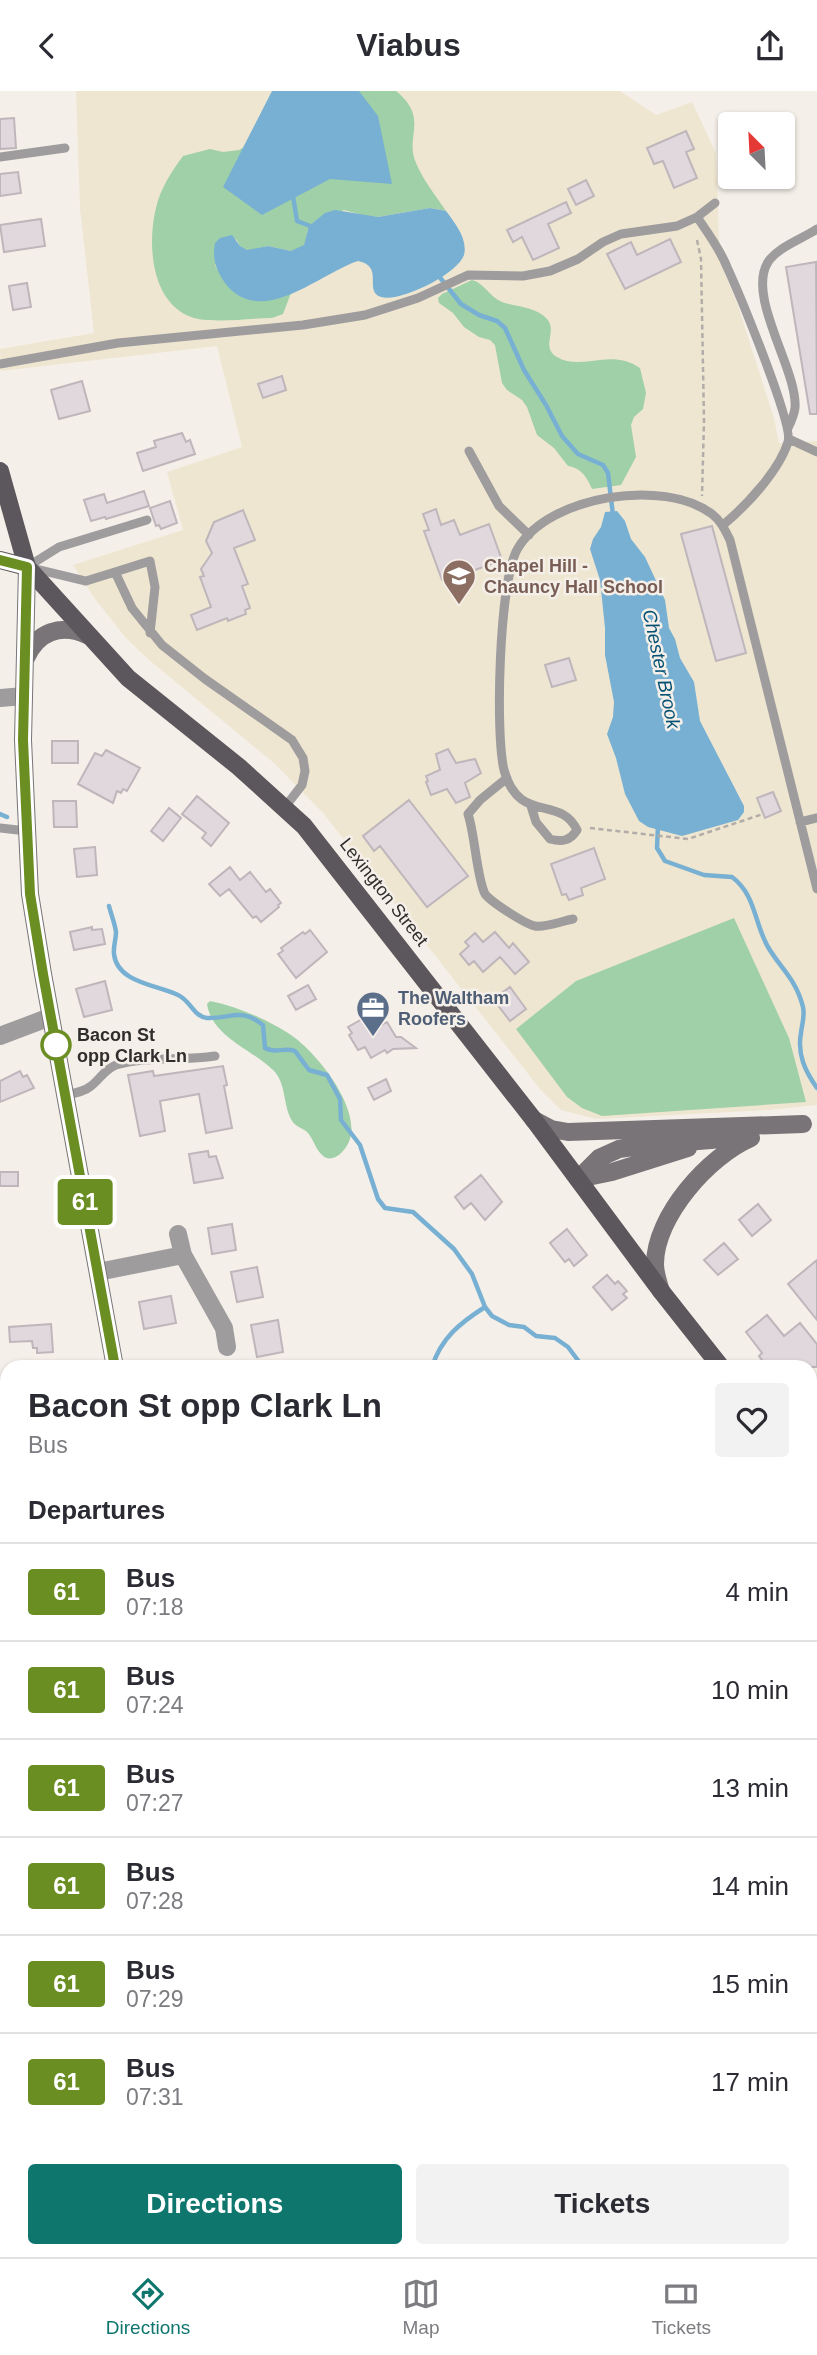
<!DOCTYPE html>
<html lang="en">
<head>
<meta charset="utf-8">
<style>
	body { margin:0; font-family:Arial,sans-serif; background:#f2f2f3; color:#2b2b33; height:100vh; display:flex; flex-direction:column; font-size:26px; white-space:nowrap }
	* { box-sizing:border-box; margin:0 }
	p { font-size:23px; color:#7c7c81 }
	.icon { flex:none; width:38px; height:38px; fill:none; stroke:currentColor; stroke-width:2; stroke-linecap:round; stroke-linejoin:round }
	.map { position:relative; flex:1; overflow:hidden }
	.drawer { position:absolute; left:0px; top:1269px; width:817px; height:898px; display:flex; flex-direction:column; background:#fff; border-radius:21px 21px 0 0; box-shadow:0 2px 5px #0004 }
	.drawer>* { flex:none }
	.badge { padding:0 14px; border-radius:5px; font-size:24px; line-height:46px }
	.needle { width:46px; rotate:336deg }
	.fabs { position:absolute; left:718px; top:21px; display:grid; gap:14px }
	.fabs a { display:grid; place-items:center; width:77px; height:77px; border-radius:7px; background:#fff; box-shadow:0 2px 5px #0004; font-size:35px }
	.map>.badge { position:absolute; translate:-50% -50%; box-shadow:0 0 0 4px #fff }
	h2 { padding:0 28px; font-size:26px; line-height:63px }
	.round { display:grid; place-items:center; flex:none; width:74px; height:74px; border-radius:7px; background:#f2f2f3 }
	.overview { display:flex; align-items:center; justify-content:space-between; height:119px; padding:0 28px }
	h1 { font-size:33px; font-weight:600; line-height:52px }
	.primary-button { display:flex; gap:14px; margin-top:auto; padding:14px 28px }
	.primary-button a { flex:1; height:80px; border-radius:7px; background:#0f766e; color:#fff; font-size:28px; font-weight:600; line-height:80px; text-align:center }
	.primary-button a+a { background:#f2f2f3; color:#2b2b33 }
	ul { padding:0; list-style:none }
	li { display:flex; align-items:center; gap:21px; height:98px; padding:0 28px; border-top:2px solid #e1e1e2 }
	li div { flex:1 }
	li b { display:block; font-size:26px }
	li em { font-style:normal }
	li .badge { min-width:77px; font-weight:700; text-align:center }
	header { display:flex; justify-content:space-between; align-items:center; height:91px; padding:0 28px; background:#fff; font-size:32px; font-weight:600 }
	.tabs { display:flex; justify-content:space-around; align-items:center; height:98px; border-top:2px solid #e1e1e2; background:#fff; font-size:19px; color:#7c7c81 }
	.tabs a { display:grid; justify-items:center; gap:4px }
	.tabs .current { color:#0f766e }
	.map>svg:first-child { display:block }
	.education { fill:#eee6d0 }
	.green { fill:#a0d0a8 }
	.water { fill:#77b0d2 }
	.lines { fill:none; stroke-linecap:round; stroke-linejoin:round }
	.stream { stroke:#77b0d2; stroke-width:4.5 }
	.building { fill:#e0d8dd; stroke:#beb6bb; stroke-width:2 }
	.path { stroke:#b2ada8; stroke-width:2.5; stroke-dasharray:5 3.5; stroke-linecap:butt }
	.service { stroke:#9f9c9e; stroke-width:9 }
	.minor { stroke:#9f9c9e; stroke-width:18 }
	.tertiary { stroke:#9f9c9e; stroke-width:18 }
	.secondary { stroke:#787477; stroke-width:18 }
	.primary { stroke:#5c575c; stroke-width:18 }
	.line-casing { stroke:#fff; stroke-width:16 }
	.line { stroke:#6b8e23; stroke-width:10 }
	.stop-dot { fill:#fff; stroke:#6b8e23; stroke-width:3.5 }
	.labels { text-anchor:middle; stroke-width:5; stroke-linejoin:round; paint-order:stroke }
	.education-label { font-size:18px; font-weight:bold; fill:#785e54; stroke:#f5efe9; text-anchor:start }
	.street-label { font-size:18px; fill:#302e2c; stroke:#f5efe9 }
	.service-label { font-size:18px; font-weight:bold; fill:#4e5e75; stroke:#f5efe9; text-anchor:start }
	.stop-label { font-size:18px; font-weight:bold; fill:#302e2c; stroke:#f5efe9; text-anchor:start }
	.water-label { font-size:19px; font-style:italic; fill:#055173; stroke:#f5efe9 }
</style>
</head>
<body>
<header><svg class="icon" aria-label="back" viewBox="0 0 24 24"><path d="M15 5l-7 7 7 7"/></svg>Viabus<svg class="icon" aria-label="share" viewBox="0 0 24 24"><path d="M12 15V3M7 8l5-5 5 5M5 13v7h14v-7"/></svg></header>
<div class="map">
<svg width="817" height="2166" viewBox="0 0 817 2166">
	<rect width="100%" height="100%" fill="#f5efe9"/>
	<path class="education" d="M76 0H620L656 24 692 11 716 62 720 171 736 209 774 327 779 352 817 350V1014L769 1019 596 1028 561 1019 540 998 324 723 274 672 149 569 126 547 95 508 73 474 183 439 167 381 242 356 217 255 1 280 0 258 94 242 80 117Z"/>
	<path class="green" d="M286 0H396C430 28 404 45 416 72 423 89 436 105 446 120L430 117 378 126 366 125 344 119 314 131 307 141V148L304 154 298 159 291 160 268 155 247 160 240 155 236 148 215 174C234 212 252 216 291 202L283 223 272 227C251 227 209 233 191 226 151 211 147 153 156 117 160 98 172 80 183 65L210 58 223 61 239 59 255 50Z
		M472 189C484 192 490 206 502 211 516 216 537 216 547 228 558 240 540 256 557 266 582 281 610 256 640 277L646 302 643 318 634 326 631 334 636 366 621 394 592 398C587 386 581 377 568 375L554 357 537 344 527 316 522 309 507 299 502 292 495 254 490 249 479 246 464 236 453 222 439 212 438 207 442 203Z
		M734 827 789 947 806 1011 602 1025 582 1017 567 1006 516 938 576 890Z
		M210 910C238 916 264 927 288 942 316 959 373 1029 343 1060 337 1067 328 1071 321 1063 315 1057 313 1047 307 1041 301 1036 295 1036 291 1028 283 1013 286 991 273 979 253 959 212 946 207 913Z
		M817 1884V2166H524L553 2160H810V1885Z"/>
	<path class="water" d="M272 0H359L378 25 392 93 330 88 262 124 223 96Z
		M430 117 446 120C455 132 468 148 464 164 458 183 399 212 381 206 363 200 385 175 358 170 320 182 261 239 225 192 216 179 212 168 215 152L220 147 232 144 240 155 247 159 268 155 291 160 304 154 309 135 325 122 335 119 378 126Z
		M617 420 625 430 631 448 645 466 665 509 669 537 675 548 680 567 694 591 700 630 744 715V721L738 729 682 745 648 736 639 730 625 703 616 667 607 643 613 626 614 611 605 564V537L600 489 590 458 593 448 601 436 605 421Z"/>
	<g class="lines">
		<path class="stream" d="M293 105 297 130 313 136
			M438 184 461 213 479 224 497 230 505 237 524 279 546 314 562 345 578 363 603 374 608 382 613 424
			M0 723 7 726
			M658 734 657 757 665 770 704 784 732 786C756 804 754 832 768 856 781 878 796 888 803 916 805 926 802 932 801 942 797 963 805 980 817 997
			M109 815C111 823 115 833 116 841 116 849 113 856 114 863 117 892 158 894 178 904 190 909 194 926 207 927 230 928 241 916 263 934L265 957C275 963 284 956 295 960L309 979 327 984 340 1008 341 1029 360 1054 378 1108 385 1117 413 1121 454 1158 472 1183 485 1216 492 1225 509 1234 524 1236 536 1245 555 1247 568 1256 583 1276
			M432 1276C441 1247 460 1232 485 1216
			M0 1491 7 1489"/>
	</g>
	<path class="building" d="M14 27 16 57 0 58V28Z
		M686 40 694 58 686 61 697 87 674 97 663 70 654 73 647 57Z
		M18 81 21 102 0 105V83Z
		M586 89 594 105 576 114 568 98Z
		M566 111 571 122 548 133 559 157 533 169 522 146 513 151 507 139Z
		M41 128 45 155 4 161 0 134Z
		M670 148 681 171 625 198 607 163 631 151 637 164Z
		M816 171 817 323H810L786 176Z
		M27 192 31 216 13 219 9 195Z
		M282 285 286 299 263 307 258 293Z
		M82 290 90 320 59 328 51 299Z
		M182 342 186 351 190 349 195 363 143 380 137 362 156 356 154 350Z
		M144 400 149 415 106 428 105 426 91 430 84 409 104 403 107 412Z
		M170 410 177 432 161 438 159 434 156 435 150 417Z
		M436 418 441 434 454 429 460 444 489 433 502 469 475 479 454 492 442 489 424 440 429 439 423 423Z
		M243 419 255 449 234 457 248 493 242 495 250 517 245 519 246 523 228 530 227 527 197 539 191 524 211 516 200 486 204 485 201 478 212 462 206 450 214 431Z
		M712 435 746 562 716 570 681 443Z
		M569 567 576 589 552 596 545 574Z
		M52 650H78V672H52Z
		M448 658 456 672 475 668 481 682 465 692 470 706 456 712 447 698 431 704 426 691 428 690 426 685 440 679 436 663Z
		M106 659 140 677 127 700 123 698 121 702 117 700 113 712 78 693 95 662 102 665Z
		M773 701 781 720 765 727 757 707Z
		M197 705 229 732 211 755 202 747 206 742 182 723Z
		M409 709 468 785 427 816 380 755 374 760 363 745Z
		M53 710H76L77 736H54Z
		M169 717 181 727 163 750 151 740Z
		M95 756 97 784 77 786 74 758Z
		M594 757 605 788 581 797 583 804 569 809 566 803 562 804 551 773Z
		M230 776 240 789 250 781 266 801 270 798 281 812 278 814 279 816 261 831 256 825 253 827 229 798 220 805 209 793Z
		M92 836V839L102 838 105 853 74 859 70 841Z
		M310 839 327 861 296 887 278 863 283 860 281 857 303 841 305 843Z
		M495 841 509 857 513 852 529 871 515 883 500 866 483 881 474 870 469 874 460 863 469 855 465 851 475 842 483 851Z
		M105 890 112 919 84 926 76 898Z
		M308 894 316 908 296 919 288 905Z
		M510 896 526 918 510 930 493 908Z
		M364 927 371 937 377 934 378 936 387 931 396 946H401L416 957 393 958 387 962 385 959 371 967 365 956 358 959 349 944 352 942 348 936Z
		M223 975 227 994 224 995 232 1037 206 1042 199 1003 160 1010 165 1040 140 1045 128 984 153 980 154 985Z
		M20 980 23 986 27 984 34 997 0 1011V990Z
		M386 988 391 1000 374 1009 368 997Z
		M208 1060 209 1066 216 1065 223 1087 194 1092 189 1063Z
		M0 1081H18V1095H0Z
		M481 1084 502 1111 485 1129 471 1112 464 1118 455 1106Z
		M758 1113 771 1129 752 1145 739 1129Z
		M232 1133 236 1159 212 1163 208 1137Z
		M567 1138 587 1164 574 1175 569 1168 565 1171 550 1152Z
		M724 1152 738 1168 718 1184 704 1169Z
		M817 1169V1229L788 1193Z
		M257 1176 263 1206 237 1211 231 1181Z
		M607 1184 615 1193 618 1190 627 1200 623 1203 627 1207 612 1219 593 1196Z
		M171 1205 176 1232 144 1238 139 1211Z
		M767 1224 784 1245 800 1232 817 1253V1276H767L759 1265 762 1262 746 1241Z
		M278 1229 283 1261 257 1266 251 1234Z
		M51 1233 53 1261 37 1262V1257H33L32 1250 10 1251 9 1236Z"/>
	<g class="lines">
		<path class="path" d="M697 149 701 168 704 330 702 405
			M590 737 688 748 763 723"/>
		<path class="service" d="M0 66 65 57
			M697 126C708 142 720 158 727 176 738 200 794 334 788 351 779 380 746 415 723 434
			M0 273 118 252 303 234 365 224 418 207 468 184 523 185 550 180 578 168 603 151 621 143 677 135 697 126 715 112
			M788 337C791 331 794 325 795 317 798 279 746 206 768 171 778 156 802 148 817 138
			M789 348 817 361
			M469 360 499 415 529 444
			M27 476 59 456 147 429
			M32 477 86 490 115 481 132 517 162 554 205 588 292 649 303 667 305 680 302 694 285 716
			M115 481 150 470 155 496 150 542
			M507 687 480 709 468 723C475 744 477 788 485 803 491 811 525 833 535 835 545 837 562 830 573 828
			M531 715 536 731 550 748C562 751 570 750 577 739 560 703 519 734 504 679 495 642 499 488 518 457 550 404 664 387 712 423 721 430 725 439 730 449L817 798
			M800 731 817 727
			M0 737 27 740
			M65 1004C75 1002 84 1001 91 995 100 988 105 978 116 974 149 965 182 970 215 965
			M810 1333 817 1328
			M810 1537 817 1532
			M810 1669 817 1678
			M810 1711 817 1706
			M461 2166 503 2160
			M596 2166 619 2162 638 2166"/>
		<path class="minor" d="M0 607 24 605
			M0 945 50 926
			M178 1143 183 1164 224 1237 227 1256
			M98 1181 183 1164
			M0 1297 7 1296
			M0 1769 7 1767
			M22 2166 60 2163"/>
		<path class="tertiary" d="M810 1871 817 1870
			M0 1980 7 1979"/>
		<path class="secondary" d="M27 476 23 649 30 803 43 883 115 1276
			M26 567C37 541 61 532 87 544
			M534 1029 551 1038 568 1041 803 1033
			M578 1088 599 1067 619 1058 647 1054 711 1049 741 1044
			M578 1088 612 1081 688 1057
			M661 1200C658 1191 655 1182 655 1173 655 1125 709 1065 751 1047
			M275 2160 276 2166"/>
		<path class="primary" d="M0 380 27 476 128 587 239 676 304 735 534 1029 661 1200 721 1276
			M0 469 27 476
			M810 1389 817 1398"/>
	</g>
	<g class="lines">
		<g class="line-casing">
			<path id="line" d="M0 469 27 476 23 649 30 803 43 883 115 1276"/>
		</g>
		<use href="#line" class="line"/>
	</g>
	<defs>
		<g id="school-pin" transform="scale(1.75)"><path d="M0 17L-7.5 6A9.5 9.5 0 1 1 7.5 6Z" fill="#8d6e63" stroke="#f5efe9"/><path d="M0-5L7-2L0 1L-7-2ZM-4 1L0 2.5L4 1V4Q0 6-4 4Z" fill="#fff"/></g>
		<g id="office-pin" transform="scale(1.75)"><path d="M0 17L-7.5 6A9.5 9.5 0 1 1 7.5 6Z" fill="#5c6f8a" stroke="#f5efe9"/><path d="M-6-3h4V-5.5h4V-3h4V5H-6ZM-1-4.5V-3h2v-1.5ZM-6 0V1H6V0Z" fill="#fff"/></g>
	</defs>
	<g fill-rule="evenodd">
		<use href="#school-pin" x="459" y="485"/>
		<use href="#office-pin" x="373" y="917"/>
	</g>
	<circle class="stop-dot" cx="56" cy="954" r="14"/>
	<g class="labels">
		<g class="education-label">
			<text x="484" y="481">Chapel Hill -<tspan x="484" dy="21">Chauncy Hall School</tspan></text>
		</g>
		<g class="street-label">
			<text transform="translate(384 801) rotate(52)" y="6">Lexington Street</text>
		</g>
		<g class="service-label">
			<text x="398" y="913">The Waltham<tspan x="398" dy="21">Roofers</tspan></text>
		</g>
		<g class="stop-label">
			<text x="77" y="950">Bacon St<tspan x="77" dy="21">opp Clark Ln</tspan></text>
		</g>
		<g class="water-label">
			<text transform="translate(662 578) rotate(78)" y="7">Chester Brook</text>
		</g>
	</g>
</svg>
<div class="fabs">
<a><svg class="needle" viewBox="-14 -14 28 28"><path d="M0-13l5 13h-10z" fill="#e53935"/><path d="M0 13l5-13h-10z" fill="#7c7c81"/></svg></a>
</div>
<b class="badge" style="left:85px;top:1111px;background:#6b8e23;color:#fff">61</b>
<section class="drawer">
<div class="overview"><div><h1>Bacon St opp Clark Ln</h1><p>Bus</p></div><a class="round"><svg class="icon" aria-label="heart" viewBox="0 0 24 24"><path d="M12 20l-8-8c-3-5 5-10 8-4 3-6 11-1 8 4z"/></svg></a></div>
<h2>Departures</h2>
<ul>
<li><span class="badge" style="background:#6b8e23;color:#fff">61</span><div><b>Bus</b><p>07:18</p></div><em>4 min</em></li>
<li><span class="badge" style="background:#6b8e23;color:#fff">61</span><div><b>Bus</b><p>07:24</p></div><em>10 min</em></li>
<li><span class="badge" style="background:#6b8e23;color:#fff">61</span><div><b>Bus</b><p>07:27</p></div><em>13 min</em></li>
<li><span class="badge" style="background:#6b8e23;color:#fff">61</span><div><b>Bus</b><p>07:28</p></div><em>14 min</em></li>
<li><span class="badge" style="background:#6b8e23;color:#fff">61</span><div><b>Bus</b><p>07:29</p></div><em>15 min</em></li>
<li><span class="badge" style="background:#6b8e23;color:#fff">61</span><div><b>Bus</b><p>07:31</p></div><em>17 min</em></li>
</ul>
<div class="primary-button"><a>Directions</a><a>Tickets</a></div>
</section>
</div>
<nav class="tabs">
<a class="current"><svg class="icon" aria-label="directions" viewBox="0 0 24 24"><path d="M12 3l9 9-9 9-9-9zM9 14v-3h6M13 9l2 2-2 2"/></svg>Directions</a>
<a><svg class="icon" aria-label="map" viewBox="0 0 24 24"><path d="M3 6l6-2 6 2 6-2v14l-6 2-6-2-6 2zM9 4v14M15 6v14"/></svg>Map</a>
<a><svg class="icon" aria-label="tickets" viewBox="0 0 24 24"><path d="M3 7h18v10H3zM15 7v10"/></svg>Tickets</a>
</nav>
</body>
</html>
